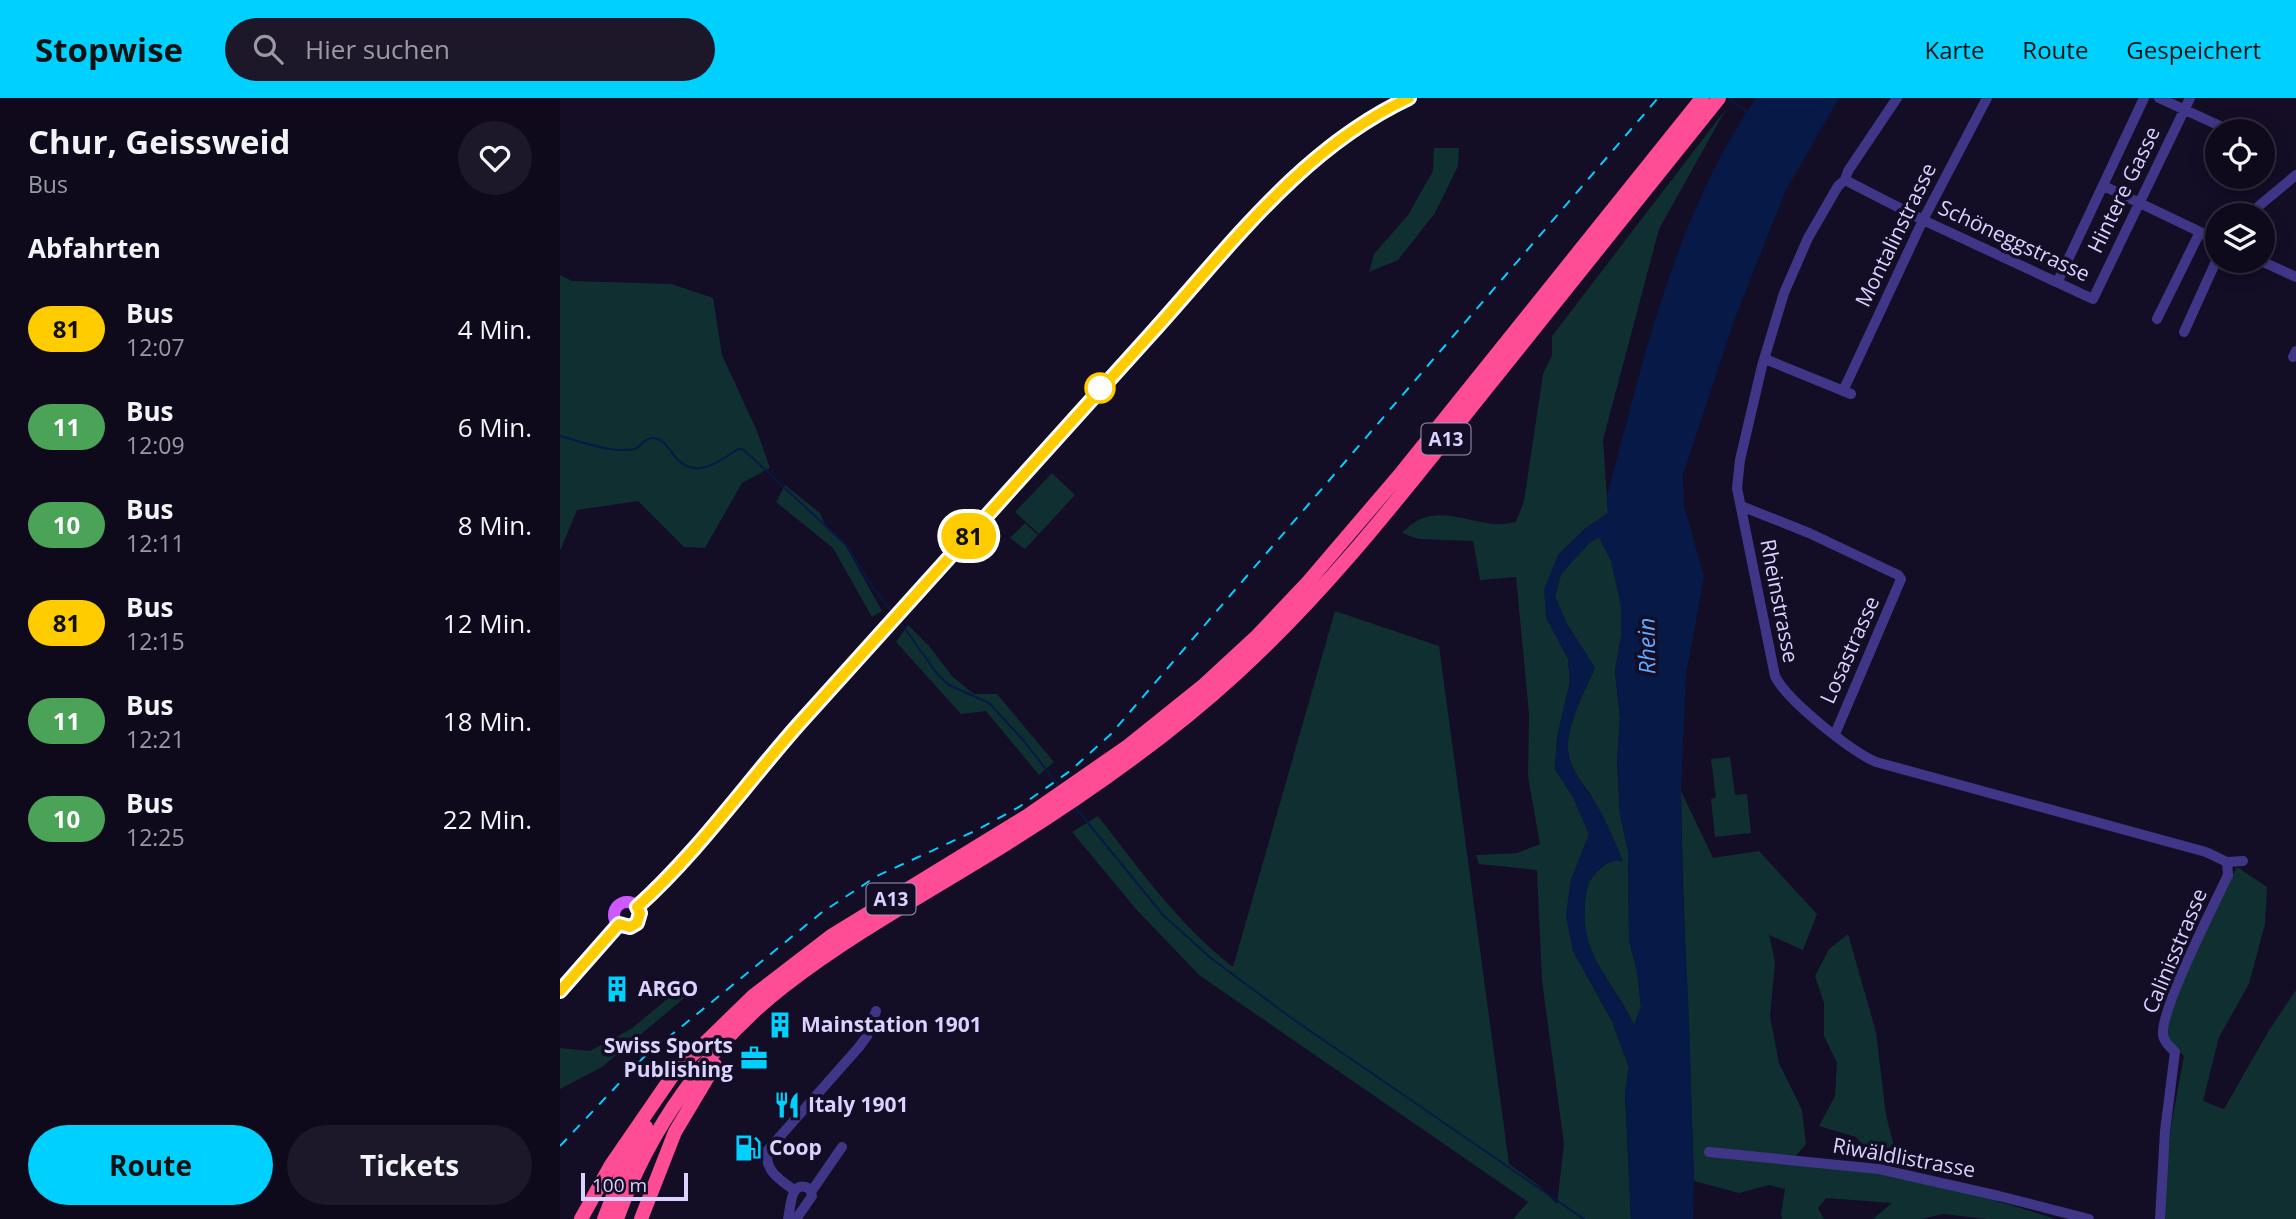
<!DOCTYPE html>
<html lang="de">
<head>
<meta charset="utf-8">
<style>
	body { margin:0; font-family:"Open Sans",sans-serif; background:#1c1829; color:#f1f3f6; height:100vh; display:flex; flex-direction:column; font-size:26px; white-space:nowrap }
	* { box-sizing:border-box; margin:0 }
	p { font-size:23px; color:#9b9aa3 }
	.icon { flex:none; width:38px; height:38px; fill:none; stroke:currentColor; stroke-width:2; stroke-linecap:round; stroke-linejoin:round }
	.map { position:relative; flex:1; overflow:hidden }
	.sheet { display:flex; flex-direction:column; background:#0e0a1c; width:560px }
	.sheet>* { flex:none }
	.badge { padding:0 14px; border-radius:23px; font-size:24px; line-height:46px }
	.fabs { position:absolute; left:1645px; top:21px; display:grid; gap:14px }
	.fabs a { display:grid; place-items:center; width:70px; height:70px; border-radius:50%; background:#0e0a1c; box-shadow:0 4px 18px #0003,0 0 0 2px #2e2b3b; font-size:35px }
	.scale { position:absolute; left:21px; bottom:18px; width:107px; box-sizing:border-box; padding-left:7px; border:4px solid #dbd2ff; border-top:0; font-size:19px; line-height:24px; white-space:nowrap; color:#dbd2ff; -webkit-text-stroke:5px #130d26; paint-order:stroke }
	.map>.badge { position:absolute; translate:-50% -50%; box-shadow:0 0 0 4px #fff }
	h2 { padding:0 28px; font-size:26px; line-height:63px }
	.round { display:grid; place-items:center; flex:none; width:74px; height:74px; border-radius:37px; background:#1c1829 }
	.summary { display:flex; align-items:center; justify-content:space-between; height:119px; padding:0 28px }
	h1 { font-size:33px; font-weight:700; line-height:52px }
	.primary-button { display:flex; gap:14px; margin-top:auto; padding:14px 28px }
	.primary-button a { flex:1; height:80px; border-radius:42px; background:#00d0fd; color:#111; font-size:28px; font-weight:700; line-height:80px; text-align:center }
	.primary-button a+a { background:#1c1829; color:#f1f3f6 }
	ul { padding:0; list-style:none }
	li { display:flex; align-items:center; gap:21px; height:98px; padding:0 28px }
	li div { flex:1 }
	li b { display:block; font-size:26px }
	li em { font-style:normal }
	li .badge { min-width:77px; font-weight:700; text-align:center }
	header { display:flex; align-items:center; gap:42px; box-sizing:border-box; height:98px; padding:0 35px; background:#00d0fd; color:#111 }
	header strong { font-size:33px }
	nav { display:flex; gap:38px; margin-inline-start:auto; font-size:24px }
	.search { width:490px; height:63px; background:#1c1829; display:flex; align-items:center; gap:18px; box-sizing:border-box; padding:0 24px; border-radius:38px; color:#9b9aa3; font-size:26px }
	main { display:flex; flex:1; min-height:0 }
	.map>svg:first-child { display:block }
	.green { fill:#102f30 }
	.water { fill:#071946; fill-rule:evenodd }
	.lines { fill:none; stroke-linecap:round; stroke-linejoin:round }
	.stream { stroke:#071946; stroke-width:2 }
	.minor { stroke:#3f3688; stroke-width:10 }
	.major { stroke:#ce59ff; stroke-width:12 }
	.highway { stroke:#ff4d95; stroke-width:14 }
	.rail { stroke:#00d0fd; stroke-width:2; stroke-dasharray:10 9; stroke-linecap:butt }
	.line-casing { stroke:#fff; stroke-width:16 }
	.line { stroke:#fc0; stroke-width:10 }
	.stop-dot { fill:#fff; stroke:#fc0; stroke-width:3.5 }
	.labels { text-anchor:middle; stroke-width:7; stroke-linejoin:round; paint-order:stroke }
	.shield { fill:#130d26; stroke:#9f97be; stroke-width:2 }
	.shield-label { font-size:19px; font-weight:bold; fill:#dbd2ff }
	.street-label { font-size:21px; fill:#dbd2ff; stroke:#130d26 }
	.poi-label { font-size:21px; font-weight:bold; fill:#dbd2ff; stroke:#130d26; text-anchor:start }
	.water-label { font-size:23px; font-style:italic; fill:#60a9ff; stroke:#130d26 }
</style>
</head>
<body>
<header>
<strong>Stopwise</strong>
<div class="search"><svg class="icon" aria-label="search" viewBox="0 0 24 24"><circle cx="10" cy="10" r="6"/><path d="M15 15l6 6"/></svg>Hier suchen</div>
<nav><a>Karte</a><a>Route</a><a>Gespeichert</a></nav>
</header>
<main>
<section class="sheet">
<div class="summary"><div><h1>Chur, Geissweid</h1><p>Bus</p></div><a class="round"><svg class="icon" aria-label="heart" viewBox="0 0 24 24"><path d="M12 20l-8-8c-3-5 5-10 8-4 3-6 11-1 8 4z"/></svg></a></div>
<h2>Abfahrten</h2>
<ul>
<li><span class="badge" style="background:#fc0;color:#111">81</span><div><b>Bus</b><p>12:07</p></div><em>4 Min.</em></li>
<li><span class="badge" style="background:#4aa356;color:#fff">11</span><div><b>Bus</b><p>12:09</p></div><em>6 Min.</em></li>
<li><span class="badge" style="background:#4aa356;color:#fff">10</span><div><b>Bus</b><p>12:11</p></div><em>8 Min.</em></li>
<li><span class="badge" style="background:#fc0;color:#111">81</span><div><b>Bus</b><p>12:15</p></div><em>12 Min.</em></li>
<li><span class="badge" style="background:#4aa356;color:#fff">11</span><div><b>Bus</b><p>12:21</p></div><em>18 Min.</em></li>
<li><span class="badge" style="background:#4aa356;color:#fff">10</span><div><b>Bus</b><p>12:25</p></div><em>22 Min.</em></li>
</ul>
<div class="primary-button"><a>Route</a><a>Tickets</a></div>
</section>
<div class="map">
<svg width="1736" height="1121" viewBox="0 0 1736 1121">
	<rect width="100%" height="100%" fill="#130d26"/>
	<path class="green" d="M1166 11 1099 131 1043 342 1048 415 1026 430 998 457 986 519 1008 561 1010 584 997 639 995 671 1013 699 1029 736 1010 785 1013 853 1052 923 1069 969 1065 995 1071 1121H953L968 1104 639 877 576 811 512 734 538 718C580 772 619 827 673 869L775 513 879 548 949 1066 978 1087 997 1106 1004 1046 982 883 977 772 919 766 916 757 957 755 980 746 968 679 969 616 956 479 920 482 913 443 858 441 842 435C870 404 899 422 934 426 941 427 949 425 956 424L964 403 983 276 992 257V238Z
		M874 50H899L898 68 875 115 838 162 809 174 814 156 848 117 873 73Z
		M0 177 12 183 111 186 153 200 162 257 197 333 210 370 182 385 145 450 124 449 78 403 17 412 0 453Z
		M492 375 515 397 479 436 455 414Z
		M225 387 260 415 266 429 284 445 322 513 312 519 273 450 216 404Z
		M465 425 478 437 465 451 450 440Z
		M1039 439 1051 462 1061 507V539L1055 573 1060 620 1057 664 1060 717 1068 753 1069 842 1077 873 1081 909 1074 928C1055 883 1019 859 1025 806 1026 793 1026 786 1035 776 1044 767 1049 762 1062 763 1052 742 1044 719 1032 699 1023 685 1012 674 1008 657 1004 632 1025 592 1035 570L1007 526 995 499 1001 476 1030 444Z
		M348 527 369 548 393 579 414 596H437L494 664 479 677 426 613 401 616 336 544Z
		M1170 659 1175 697 1187 696 1191 735 1155 739 1151 701 1156 700 1151 661Z
		M1121 693 1153 760 1199 753 1257 816 1243 852 1209 837 1215 864 1210 918 1219 965 1242 1012 1246 1046 1233 1061C1321 1075 1411 1092 1495 1121H1427L1383 1116 1361 1121H1313L1332 1105 1266 1100 1258 1110 1264 1121H1222L1221 1116 1225 1091 1209 1087 1179 1095 1134 1083C1130 953 1123 823 1121 693Z
		M1677 769 1707 789 1705 826 1689 886 1659 939 1643 1003 1664 1011 1708 934 1736 892V1121H1602L1611 1028 1624 958 1603 937 1614 889Z
		M1288 836 1316 934 1326 1017 1335 1052 1315 1060 1296 1039 1259 1028 1275 998 1277 965 1264 938V905L1255 878 1269 851Z
		M129 883 135 891 42 969 0 991V950L30 953 71 931Z"/>
	<path class="water" d="M1196 0H1279L1225 94 1174 223 1123 377 1124 407 1144 479 1126 577 1121 693 1123 799 1129 919 1134 1083 1133 1121H1071L1065 995 1069 969 1052 923 1013 853 1006 819 1010 785 1029 736 1013 699 995 671 997 639 1010 584 1008 561 986 519 984 491 998 457 1026 430 1048 415 1047 398C1084 261 1114 119 1196 0ZM1039 439 1051 462 1061 507V539L1055 573 1060 620 1057 664 1060 717 1068 753 1069 842 1077 873 1081 909 1074 927C1053 885 1020 856 1025 805 1026 792 1027 785 1035 776 1044 766 1049 762 1063 763 1054 741 1045 719 1032 700 1023 686 1012 674 1009 657 1003 633 1025 592 1035 570L1007 526 995 499 1001 476 1030 444Z"/>
	<g class="lines">
		<path class="stream" d="M1170 1 1188 15
			M0 338C19 343 55 356 75 351 81 349 85 339 93 340 105 341 108 351 116 360 136 382 159 364 178 351L184 352 286 447 309 484 332 514
			M340 524 378 577 389 587 429 605 464 643 499 688
			M515 709 603 817 652 861 730 919 1024 1121"/>
		<path class="minor" d="M1337 0 1288 73 1285 82 1278 88 1248 140 1224 195 1202 268 1180 362 1177 390 1215 578C1227 603 1291 653 1316 664L1646 754 1667 764 1683 763
			M1599 0 1671 33
			M1285 82 1363 122 1533 201 1630 0
			M1544 88 1657 142
			M1688 117 1736 77
			M1701 163 1736 179
			M1498 183 1584 0
			M1597 221 1640 134
			M1624 234 1657 161
			M1733 259 1736 253
			M1205 261 1291 296
			M1283 293 1363 122 1427 0
			M1181 408 1249 435 1338 477 1341 481 1275 636
			M1149 1054 1319 1071 1439 1098 1529 1121
			M234 1092C220 1082 203 1072 208 1052L299 949 307 938 316 913
			M251 1094 282 1049
			M228 1121C231 1109 230 1080 250 1091L252 1098 236 1121
			M1600 1121 1605 1033 1615 954C1610 949 1604 944 1603 937 1600 912 1655 805 1668 777L1667 764"/>
		<path class="major" d="M54 817a13 13 0 1 1 26 0a13 13 0 1 1-26 0Z
			M77 809 140 742 218 650 454 389 518 314 724 89 776 42 798 28 849 0
			M0 893 59 826"/>
		<path class="highway" d="M21 1121 51 1067 115 974 193 898 271 838 467 718 568 648 644 587 696 539 748 484 842 374 1142 0
			M44 1121 62 1075 86 1029
			M57 1121C89 1031 148 948 223 889 290 837 365 796 438 751 522 699 603 643 676 576 765 495 839 400 914 306 995 204 1077 102 1159 0
			M81 1121 115 1034 155 967"/>
		<path class="rail" d="M0 1048 83 960 261 815 317 778 417 732 459 709 510 673 551 636 1098 0"/>
	</g>
	<g class="lines">
		<g class="line-casing">
			<path id="line" d="M0 893 59 826 70 829 77 825 80 815 77 809C137 755 185 687 238 627 355 497 472 367 589 238 668 151 740 51 849 0"/>
		</g>
		<use href="#line" class="line"/>
	</g>
	<defs>
		<g id="building-bare" transform="scale(2.1)"><path d="M-4-6H4V6H1V3H-1V6H-4ZM-2.5-4.3h1.7v1.8h-1.7ZM.8-4.3h1.7v1.8H.8ZM-2.5-1h1.7V.8h-1.7ZM.8-1h1.7V.8H.8Z" fill="#00d0fd" stroke="#130d26" stroke-width="2.5" paint-order="stroke"/></g>
		<g id="office-bare" transform="scale(2.1)"><path d="M-6-3h4V-5.5h4V-3h4V5H-6ZM-1-4.5V-3h2v-1.5ZM-6 0V1H6V0Z" fill="#00d0fd" stroke="#130d26" stroke-width="2.5" paint-order="stroke"/></g>
		<g id="restaurant-bare" transform="scale(2.1)"><path d="M-5-6h1v4h1v-4h1v4h1v-4h1v5L-1.5 .5V6h-2V.5L-5-1ZM5-6V6H3V1.5H1.5Q1.5-4 5-6Z" fill="#00d0fd" stroke="#130d26" stroke-width="2.5" paint-order="stroke"/></g>
		<g id="fuel-bare" transform="scale(2.1)"><path d="M-5.5-6h7V0h2V4h1.3V-2.5L3-4.5l.8-.8L6-3V5H2.5V1h-1V6h-7ZM-4.2-4.7v3.2H.2V-4.7Z" fill="#00d0fd" stroke="#130d26" stroke-width="2.5" paint-order="stroke"/></g>
	</defs>
	<g fill-rule="evenodd">
		<use href="#building-bare" x="57" y="891"/>
		<use href="#building-bare" x="220" y="927"/>
		<use href="#office-bare" x="194" y="960"/>
		<use href="#restaurant-bare" x="227" y="1007"/>
		<use href="#fuel-bare" x="188" y="1050"/>
	</g>
	<circle class="stop-dot" cx="540" cy="290" r="14"/>
	<g class="labels">
		<g class="shield">
			<rect x="861.5" y="325.5" width="49" height="31" rx="5"/>
			<rect x="306.5" y="785.5" width="49" height="31" rx="5"/>
		</g>
		<g class="shield-label">
			<text x="886" y="348">A13</text>
			<text x="331" y="808">A13</text>
		</g>
		<g class="street-label">
			<text transform="translate(1564 92) rotate(-64)" y="7">Hintere Gasse</text>
			<text transform="translate(1336 137) rotate(-64)" y="7">Montalinstrasse</text>
			<text transform="translate(1454 143) rotate(25)" y="7">Schöneggstrasse</text>
			<text transform="translate(1219 503) rotate(79)" y="7">Rheinstrasse</text>
			<text transform="translate(1290 552) rotate(-66)" y="7">Losastrasse</text>
			<text transform="translate(1615 853) rotate(-67)" y="7">Calinisstrasse</text>
			<text transform="translate(1344 1060) rotate(10)" y="7">Riwäldlistrasse</text>
		</g>
		<g class="poi-label">
			<text x="78" y="898">ARGO</text>
			<text x="241" y="934">Mainstation 1901</text>
			<text x="173" y="955" text-anchor="end">Swiss Sports<tspan x="173" dy="24">Publishing</tspan></text>
			<text x="248" y="1014">Italy 1901</text>
			<text x="209" y="1057">Coop</text>
		</g>
		<g class="water-label">
			<text transform="translate(1087 548) rotate(-91)" y="8">Rhein</text>
		</g>
	</g>
</svg>
<div class="fabs">
<a><svg class="icon" aria-label="locate" viewBox="0 0 24 24"><circle cx="12" cy="12" r="6"/><path d="M12 2v4M12 18v4M2 12h4M18 12h4"/></svg></a>
<a><svg class="icon" aria-label="layers" viewBox="0 0 24 24"><path d="M12 4l9 5-9 5-9-5zM3 14l9 5 9-5"/></svg></a>
</div>
<div class="scale">100 m</div>
<b class="badge" style="left:409px;top:438px;background:#fc0;color:#111">81</b>
</div>
</main>
</body>
</html>
